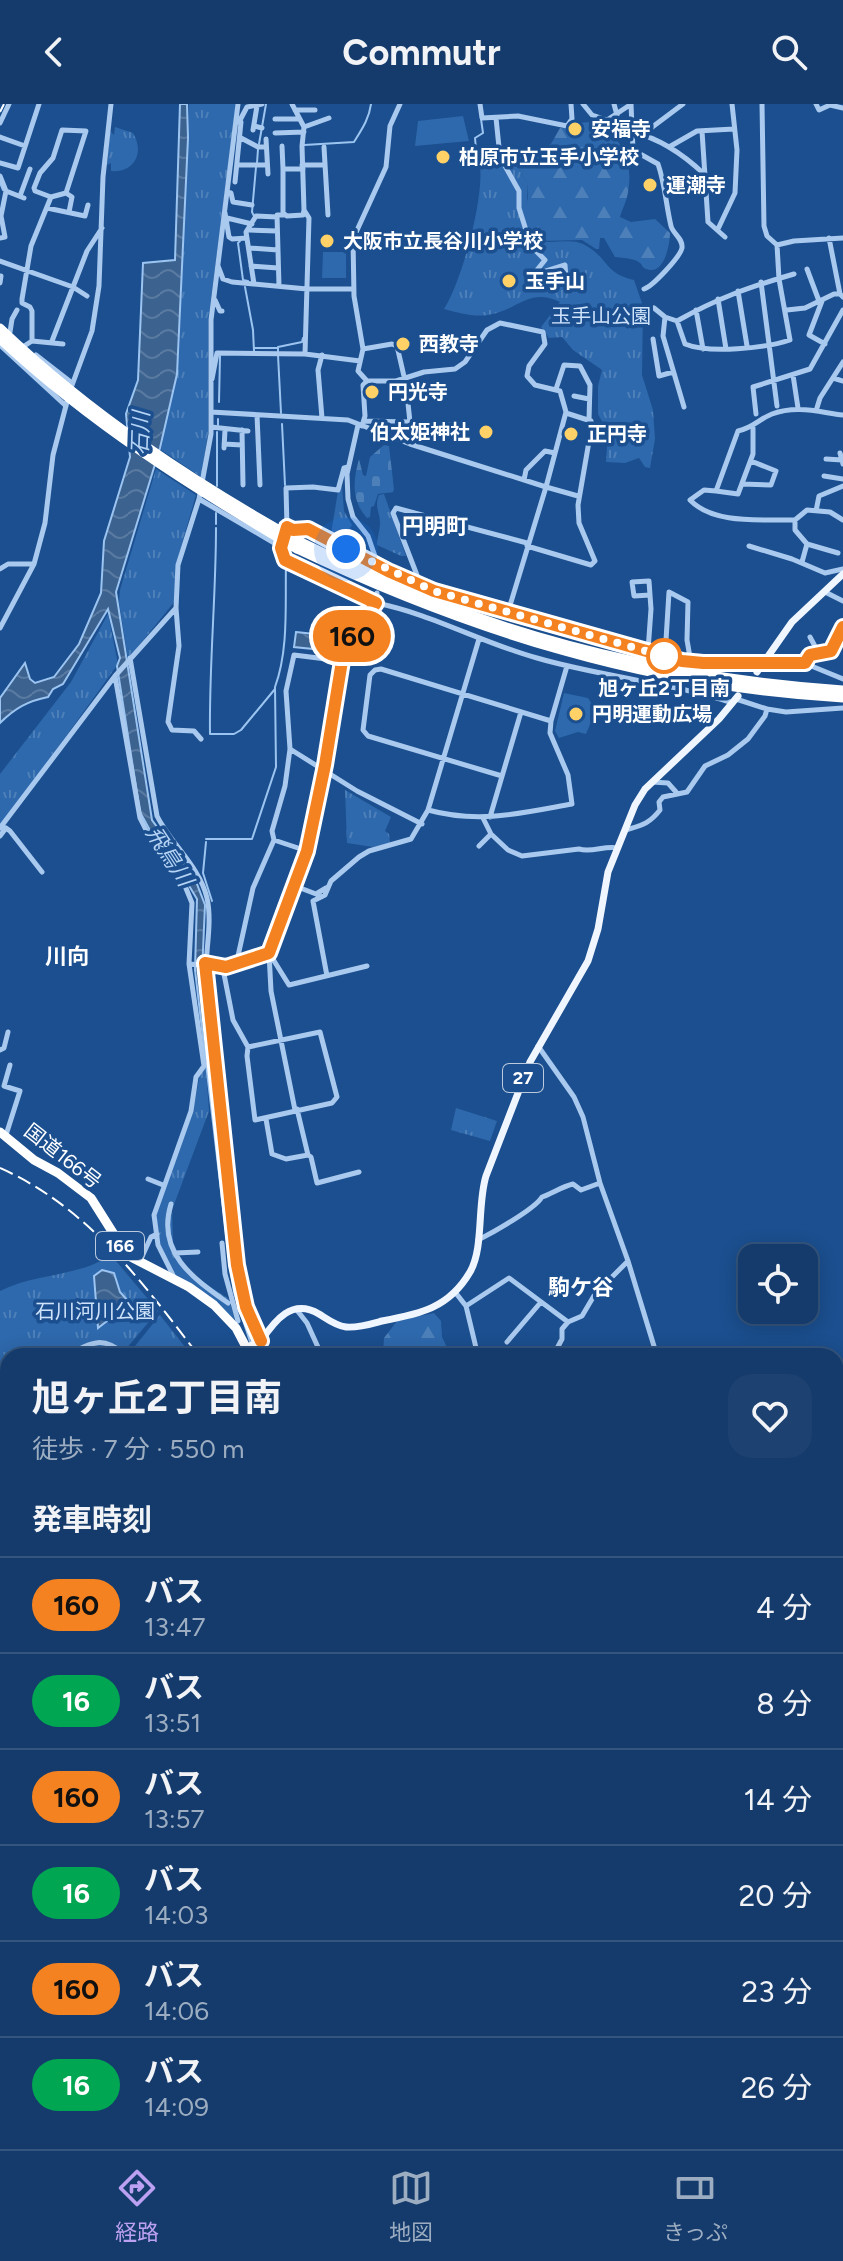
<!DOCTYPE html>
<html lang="ja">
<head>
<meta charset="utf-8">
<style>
	body { margin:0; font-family:Figtree,"Noto Sans JP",sans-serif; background:#1d4271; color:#f1f3f6; height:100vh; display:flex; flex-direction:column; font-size:30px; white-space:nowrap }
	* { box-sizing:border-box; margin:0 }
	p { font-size:26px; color:#9dadc1 }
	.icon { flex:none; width:44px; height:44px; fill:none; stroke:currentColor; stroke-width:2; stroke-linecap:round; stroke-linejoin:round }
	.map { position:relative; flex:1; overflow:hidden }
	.drawer { position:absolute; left:0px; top:1244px; width:844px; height:802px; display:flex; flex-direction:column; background:#143b6b; border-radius:24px 24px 0 0; box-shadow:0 4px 20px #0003,0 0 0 2px #33557e }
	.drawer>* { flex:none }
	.badge { padding:0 16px; border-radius:26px; font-size:28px; line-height:52px }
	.controls { position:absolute; left:738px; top:1140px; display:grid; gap:16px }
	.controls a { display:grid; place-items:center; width:80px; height:80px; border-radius:16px; background:#143b6b; box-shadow:0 4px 20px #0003,0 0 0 2px #33557e; font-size:40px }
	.you { position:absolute; width:40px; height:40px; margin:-20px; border:6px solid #fff; border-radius:50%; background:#1a73e8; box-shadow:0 0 0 12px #1a73e833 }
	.map>.badge { position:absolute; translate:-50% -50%; box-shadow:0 0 0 4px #fff }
	h2 { padding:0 32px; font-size:30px; line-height:72px }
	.round { display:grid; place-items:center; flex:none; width:84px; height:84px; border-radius:24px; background:#1d4271 }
	.summary { display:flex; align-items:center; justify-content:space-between; height:136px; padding:0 32px }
	h1 { font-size:38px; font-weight:700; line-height:60px }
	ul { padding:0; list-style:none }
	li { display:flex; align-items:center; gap:24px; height:96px; padding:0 32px; border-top:2px solid #33557e }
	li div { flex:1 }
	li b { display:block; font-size:30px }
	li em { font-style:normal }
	li .badge { min-width:88px; font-weight:700; text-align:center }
	header { display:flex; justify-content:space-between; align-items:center; height:104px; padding:0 32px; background:#143b6b; font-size:36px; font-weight:700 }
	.dock { display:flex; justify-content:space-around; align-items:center; height:112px; border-top:2px solid #33557e; background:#143b6b; font-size:22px; color:#9dadc1 }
	.dock a { display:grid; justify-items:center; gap:4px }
	.dock .on { color:#bca0f2 }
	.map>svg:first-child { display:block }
	.grass { fill:url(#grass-tufts) }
	.forest { fill:url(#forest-firs) }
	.cemetery { fill:url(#cemetery-stones) }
	.pitch { fill:#2e69ad }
	.water { fill:url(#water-waves); stroke:#9cc4f0; stroke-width:2 }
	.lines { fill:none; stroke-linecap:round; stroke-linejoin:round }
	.stream { stroke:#9cc4f0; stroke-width:2 }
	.river { stroke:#3c6290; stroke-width:7 }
	.minor { stroke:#a9c9ee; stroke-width:5 }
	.major { stroke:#f0f6ff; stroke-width:7 }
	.highway { stroke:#fff; stroke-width:9 }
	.rail { stroke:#fff; stroke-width:2; stroke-dasharray:14 6; stroke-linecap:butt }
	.highway-bridge { stroke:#fff; stroke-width:9 }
	.line-casing { stroke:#fff; stroke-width:18 }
	.line { stroke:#f58220; stroke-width:12 }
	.walk { stroke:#fff; stroke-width:8; stroke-dasharray:0 14.4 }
	.poi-dot { fill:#ffd166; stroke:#1b4f8f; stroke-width:3 }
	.stop-dot { fill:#fff; stroke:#f58220; stroke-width:4 }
	.labels { text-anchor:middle; stroke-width:7; stroke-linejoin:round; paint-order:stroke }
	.shield { fill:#1b4f8f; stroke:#bbcadd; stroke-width:2 }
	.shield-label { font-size:18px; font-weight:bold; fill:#fff }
	.poi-label { font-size:20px; font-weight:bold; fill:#fff; stroke:#1b4f8f; text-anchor:start }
	.park-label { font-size:20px; fill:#cfe3fa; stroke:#1b4f8f }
	.stop-label { font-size:20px; font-weight:bold; fill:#fff; stroke:#1b4f8f }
	.street-label { font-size:20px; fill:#fff; stroke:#1b4f8f }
	.water-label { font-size:22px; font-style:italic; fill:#b5d3f5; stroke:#1b4f8f }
	.neighbourhood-label { font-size:22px; font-weight:bold; fill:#fff; stroke:#1b4f8f }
</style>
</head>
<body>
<header><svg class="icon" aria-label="back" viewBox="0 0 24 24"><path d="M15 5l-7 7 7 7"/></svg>Commutr<svg class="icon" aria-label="search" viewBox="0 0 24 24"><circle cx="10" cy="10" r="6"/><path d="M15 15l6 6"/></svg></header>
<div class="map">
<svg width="843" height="2045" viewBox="0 0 843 2045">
	<defs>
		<pattern id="grass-tufts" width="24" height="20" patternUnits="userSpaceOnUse" patternTransform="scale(2)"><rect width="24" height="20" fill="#2e69ad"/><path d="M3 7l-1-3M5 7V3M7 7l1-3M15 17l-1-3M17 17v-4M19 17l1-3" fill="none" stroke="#4d80b9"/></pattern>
		<pattern id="forest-firs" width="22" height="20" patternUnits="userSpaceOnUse" patternTransform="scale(2)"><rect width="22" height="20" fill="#2e69ad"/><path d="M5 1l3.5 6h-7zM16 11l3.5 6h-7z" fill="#4d80b9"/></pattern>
		<pattern id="cemetery-stones" width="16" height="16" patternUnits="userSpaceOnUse" patternTransform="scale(2)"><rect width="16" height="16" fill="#2e69ad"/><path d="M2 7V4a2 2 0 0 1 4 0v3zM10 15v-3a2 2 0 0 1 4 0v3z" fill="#4d80b9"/></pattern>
		<pattern id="water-waves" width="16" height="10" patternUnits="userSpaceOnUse" patternTransform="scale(2)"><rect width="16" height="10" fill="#3c6290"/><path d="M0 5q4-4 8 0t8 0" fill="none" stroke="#597aa1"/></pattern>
	</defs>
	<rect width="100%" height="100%" fill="#1b4f8f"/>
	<path class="grass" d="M189 0H236L208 218V330L201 373 161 346 179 252Z
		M115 23 133 29C145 49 134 69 111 67V59L107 61 110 27 114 31Z
		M494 58 517 62 527 78V94L539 137C552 140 571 134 583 140 609 153 603 169 634 176L643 202 642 271 653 306 655 335 650 364 645 363 639 354 625 359 606 358 608 329 598 310V282L602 266 573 246 562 233 549 234 541 223 560 198C529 183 517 207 488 211 473 213 459 209 444 205 462 177 484 94 480 62Z
		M156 365 196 391 177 457 175 497 128 555 119 498 120 486Z
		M342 382 344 407 352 421 341 438 331 430 338 387Z
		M384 390 406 452H401L377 441C377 433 380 427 380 419 380 408 374 403 379 391Z
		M108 510 118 560 0 724V670L71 578Z
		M345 686 391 713 385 727 389 730 390 739 373 743 347 739Z
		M201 965H206L209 1007 172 1106 173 1138 186 1167 229 1195 235 1217 177 1173 159 1138 155 1111 193 1006Z
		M456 1004 497 1017 490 1037 451 1026Z
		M111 1151 158 1207 120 1252H8V1303L0 1305V1187C35 1169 79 1173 111 1151Z
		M160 1211 192 1252H127Z
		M0 1742 8 1848 0 1850Z"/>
	<path class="forest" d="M593 18C621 30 634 58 628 88 627 97 622 105 620 113L631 118 655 115 670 129C670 140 664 175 644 164 642 163 642 160 640 159 634 154 623 154 615 153L604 134H600L599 145H596L582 136 538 137 528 99 527 78 517 62H508L507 58 515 52 551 40 560 24H566L573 19Z
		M434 1209 441 1217 442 1233 451 1252H383L384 1234 397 1217Z
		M843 1463V1527L836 1528V1465Z
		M836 1549 843 1554V1650L836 1642Z
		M0 2016 8 2018V2038H33L36 2045H0Z
		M222 2038H285L288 2042 295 2038H433L428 2045H416L405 2039 400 2045H217L223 2041Z"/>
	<path class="cemetery" d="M384 341 389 342 394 385 393 388 378 390 374 402 371 403 370 413 367 414C351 396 353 377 359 355L363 371 366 372 370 353Z"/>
	<path class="pitch" d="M463 12 469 37 415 42 418 17Z
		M323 148H346V174H322Z
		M564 589 588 594 596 606 586 630 578 628 559 634 555 627Z"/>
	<path class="water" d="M180 0H187L188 34 177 270 160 344 116 488 152 716 195 775 205 801 202 869 213 938 233 1150 246 1211 263 1252H255L253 1247 234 1188 230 1163 195 866 197 795 185 775 159 743 140 708 117 562 120 554 108 505 63 580 53 585 48 593C28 597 15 604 0 619V594L25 559 30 575 35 579 54 573 79 540 101 489 104 437 130 353 126 310 138 276 143 159 175 156Z
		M296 528 324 531 328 535 327 544 323 546 294 543Z
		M102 1166 114 1169 120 1188 136 1206 128 1207 125 1211 116 1210 98 1224 94 1172Z
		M0 1501 8 1523V1838L4 1765 0 1752Z"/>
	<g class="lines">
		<path class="stream" d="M481 15 483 29 475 34 476 45 491 48
			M259 40 266 0
			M304 41 354 38C362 25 369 15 371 0
			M257 59 258 45
			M0 79 3 86
			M254 112 252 108 256 63
			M240 137 238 139 243 176 248 177
			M245 183 253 226 254 247
			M255 244H277
			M278 248V243L302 238 303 234
			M278 251 281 309
			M219 298 220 252
			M282 320 285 381
			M218 321V315
			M217 382V328
			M216 420V409
			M216 424C216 493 209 561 210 630H234L241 626 275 585
			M206 735H252L276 663 275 583C289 545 285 499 286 460
			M206 738 203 769 212 797"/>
		<path class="river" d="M836 1947 843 1960 841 1996 843 2001"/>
		<path class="minor" d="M292 0 304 23 302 42 304 106 309 114 305 250
			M480 0 482 14 518 12 567 22 572 15 571 0
			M583 0 592 11 607 16 630 1
			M614 0 617 11
			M631 0 633 46 658 60C665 80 666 101 671 122 673 130 683 134 682 144 680 153 653 182 644 185
			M816 0 819 6 830 1 843 4
			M295 6H315
			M496 14 500 53 519 87V104L531 142 545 156 537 166 543 168 565 161 566 175
			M275 15H299
			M239 18 247 3 262 0
			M0 19 9 0
			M254 22 262 24
			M304 23 329 14
			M253 26 257 2
			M702 27 708 118 725 133
			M633 28C661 35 683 50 704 70
			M275 29 304 28
			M643 30 683 0
			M0 33 25 42
			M241 34 258 43H266
			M266 35 268 70
			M282 42 283 65H303
			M324 43 328 111
			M669 43 697 27 734 25
			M0 59 18 64 39 0
			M237 61H267
			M302 61H325
			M283 65V109L287 112 303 111 304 106
			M0 72 6 87 24 94
			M235 78 241 18
			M227 88 231 89 233 98 252 101
			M66 89 72 93 69 108
			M20 92 30 65
			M47 104 85 112 88 101
			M225 109 229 133 232 135 247 134
			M227 114 252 120
			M718 125 735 89 737 46 732 0
			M249 126 277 127
			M0 134 5 133 1 112 6 87
			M829 134 840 190 843 193
			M777 141 794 137 843 134
			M249 144 278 146
			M0 157 73 183 87 147 102 124
			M218 162 223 175 232 178 307 185H353
			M251 162 278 164
			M807 165 819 197
			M761 178 777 302
			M0 179 1 172
			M254 180 246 128 256 112 277 113
			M279 182 277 111H285
			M738 187 747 242
			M718 195 726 245
			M215 196 220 207H222
			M822 197 809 231 825 240
			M654 204 665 213 677 217C718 194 749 183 794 170
			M696 206 703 245
			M787 206 805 204 834 190H840
			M665 213 663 232 684 303
			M677 217 685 240C709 250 766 244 790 236L779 175 777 141 767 132 764 122 762 0
			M10 228 12 215 17 206
			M653 235 659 272 673 268
			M32 237 63 240
			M52 237 73 183 87 192
			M0 241 66 302
			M21 244 32 237V207L30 203 22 199V195L31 142 51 93 35 87 34 84 40 69 53 54 62 26 86 27 66 89 51 93
			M363 245 392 240 397 242 406 281 410 318 466 322
			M36 251 72 279
			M793 271 798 304
			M833 274 843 277
			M212 275 217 249 305 250 360 257
			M367 277H396L424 268 455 265 465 258 487 226 500 219 543 228 545 240 529 262 527 272 535 281 560 287 566 308 546 383 578 392
			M71 284 92 227 99 182 103 73 111 0
			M556 285 564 261 580 262 590 281 589 316
			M574 292 589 295
			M816 307 820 294 843 258
			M211 308 348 316 410 340 546 383 508 508
			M756 310 753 283 810 265 843 206
			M257 311 260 381
			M322 314 318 266 322 251
			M364 317 410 318
			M358 321 347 370 348 395 353 413 368 432 378 461 434 487 682 557 761 561 804 559 843 575
			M362 322 365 312 363 281 367 277 358 267 363 245 354 192 353 135 386 63 390 22 400 0
			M211 323 248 327
			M753 324V350L738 390 716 387 738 327C753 324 759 315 772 310 797 301 818 308 843 311
			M242 326 243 381
			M224 340 242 341
			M224 344 225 326
			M840 349 843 360
			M826 355 842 356
			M348 363 344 364 338 386 313 383 286 384 287 423 281 448 285 456 376 499 377 489
			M824 372 843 375
			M524 376 526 366 545 347 555 349
			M742 380 771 381 776 367 751 357
			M716 387 704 386 690 396C714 421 762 415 795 416L807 406 830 408 843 416
			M199 395 281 443
			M816 407 819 392 843 382
			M795 416V426L807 440 802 458
			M287 423 293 426 308 425 378 461 377 466
			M807 440 838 449
			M749 442 792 455 825 469 843 465
			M0 465 8 460H34
			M420 479 393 409 396 404 527 439V442L591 461 595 457 579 419 578 401 592 320 591 317 566 309
			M825 488 843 497
			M0 524 34 460 45 419 53 351 68 294
			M810 533 818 548
			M648 547 651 505 649 477 632 478 634 492 650 491
			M665 552 669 488 688 498 687 536 691 559
			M130 554 157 712C171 740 200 763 207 794 213 821 204 852 206 879 208 917 217 955 220 993 228 1071 227 1168 261 1237
			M805 559 810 551 831 547 843 523
			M115 572 140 714 154 742 183 777 192 799 189 860 204 962 196 973 191 1007 154 1111 158 1141 174 1173
			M736 595 767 605 786 608 843 604
			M201 635 194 627 172 626 168 618 179 542 176 504 178 461 199 395 211 330V216L238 0
			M290 645 357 687 422 720
			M502 672 368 632 363 626 370 571 375 566 381 565 551 617
			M652 678 668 679 676 688
			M428 706C479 720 522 709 572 700L568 671 550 629 551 617 567 562
			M490 713 521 608
			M0 724 115 572 176 504
			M626 726C642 721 649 720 660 706L659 698 663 693 687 688 705 662 728 651 748 635 765 612 767 605
			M491 730 508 746 522 752 579 745C592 749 605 741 618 744
			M0 732 6 724 10 727 42 768
			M274 736 307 747
			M479 742 491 730 483 714
			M295 782 316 790 326 784
			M271 852 289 881 367 862
			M189 860 226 863 269 849
			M327 872 313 797 325 791 331 777 359 753 369 747 411 735 428 706 479 535
			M538 942 574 993 583 1013 600 1079 628 1157 657 1252
			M248 943 320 928 337 993 332 999 255 1016 247 952 248 943 233 916 224 870 226 863 238 852 253 784 274 736 272 727 285 682 290 645 286 587 294 551 342 557
			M0 946 4 944 8 928
			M295 1006 271 887 269 849 307 747 324 668 342 557 351 534 376 499C432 510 482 539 537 554 602 573 669 578 733 599
			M266 1015 272 1050 286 1055 308 1051 297 1005
			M6 1031 20 987 4 982 10 961
			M308 1051 311 1053 317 1079 359 1068
			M148 1075 163 1081
			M171 1100C156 1149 194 1175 228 1199
			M478 1136C492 1129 535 1105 542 1093 553 1089 561 1083 573 1080L581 1086 600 1079
			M222 1139 225 1170 238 1217
			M175 1149 198 1148
			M108 1150 118 1139
			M140 1157 151 1133 157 1130
			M455 1188 466 1202 478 1252
			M466 1202 509 1174 568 1218
			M296 1205 307 1219 322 1252
			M507 1238 541 1198
			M67 1252C92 1238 102 1231 126 1251
			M237 1252 247 1245 251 1252
			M553 1252 562 1235V1225L568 1218 582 1212 595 1190 628 1157
			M0 1265 8 1266
			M836 1308 843 1313
			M0 1360 8 1359
			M836 1441 843 1447
			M836 1648 843 1655
			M0 1715H8
			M0 1854 8 1853
			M836 1874 843 1869
			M836 2015 843 2021
			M112 2038 113 2045
			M608 2038 619 2045
			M792 2038 800 2045
			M434 2045 438 2038
			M635 2045 638 2038"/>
		<path class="major" d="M757 568 792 518 843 470
			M261 1237C275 1216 292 1194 319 1210 327 1215 336 1222 346 1223 358 1224 371 1220 382 1217 420 1210 449 1204 470 1168 484 1144 477 1101 486 1072L530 958 588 857 598 825 608 768 635 701 645 685 719 615 738 592
			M0 1420 8 1444
			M108 2038 109 2045"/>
		<path class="highway" d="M301 438C343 458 385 478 429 495 561 548 702 576 843 586
			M297 445C472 528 648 583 843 594
			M0 1028 34 1056 58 1069 91 1094 127 1151 189 1183 214 1201 236 1224 247 1245 261 1237
			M261 1237 268 1252
			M0 1861 8 1859
			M836 1913 843 1925
			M836 2026 843 2032
			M807 2038 814 2045
			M829 2038 837 2045"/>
		<path class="rail" d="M0 8 4 0
			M0 1064C88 1103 142 1178 199 1252
			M836 1963 843 1968"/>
		<path class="highway-bridge" d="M0 224C90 310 193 378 301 438
			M0 235C90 319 191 383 297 445"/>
	</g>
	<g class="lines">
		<g class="line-casing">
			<path id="line" d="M261 1237 246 1203 237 1161 205 859 226 863 269 849 307 747 325 661 342 557 351 534 376 499 285 456 281 444 287 423 293 426 308 425 388 467 434 487 682 557 703 559H805L810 551 831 547 843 523"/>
		</g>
		<use href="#line" class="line"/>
		<path class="walk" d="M346 445 434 487 664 552"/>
	</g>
	<g class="poi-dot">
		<circle cx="575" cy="25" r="8"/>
		<circle cx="443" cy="53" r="8"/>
		<circle cx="650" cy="81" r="8"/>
		<circle cx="327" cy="137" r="8"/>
		<circle cx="509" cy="177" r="8"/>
		<circle cx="403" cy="240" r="8"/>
		<circle cx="372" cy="288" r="8"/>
		<circle cx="486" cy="328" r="8"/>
		<circle cx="571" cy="330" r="8"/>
		<circle cx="576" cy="610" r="8"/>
	</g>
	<circle class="stop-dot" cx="664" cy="552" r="16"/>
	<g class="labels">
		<g class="shield">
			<rect x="503" y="960" width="40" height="28" rx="6"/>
			<rect x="96" y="1128" width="48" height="28" rx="6"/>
		</g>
		<g class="shield-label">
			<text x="523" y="980">27</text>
			<text x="120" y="1148">166</text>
		</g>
		<g class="poi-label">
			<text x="591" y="32">安福寺</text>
			<text x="459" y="60">柏原市立玉手小学校</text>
			<text x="666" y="88">運潮寺</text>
			<text x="343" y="144">大阪市立長谷川小学校</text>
			<text x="525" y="184">玉手山</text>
			<text x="419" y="247">西教寺</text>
			<text x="388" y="295">円光寺</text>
			<text x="470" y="335" text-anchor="end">伯太姫神社</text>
			<text x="587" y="337">正円寺</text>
			<text x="592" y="617">円明運動広場</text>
		</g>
		<g class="park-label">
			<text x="601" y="219">玉手山公園</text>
			<text x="95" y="1214">石川河川公園</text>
		</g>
		<g class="stop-label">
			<text x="664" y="591">旭ヶ丘2丁目南</text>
		</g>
		<g class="street-label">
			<text transform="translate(63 1052) rotate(38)" y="7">国道166号</text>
		</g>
		<g class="water-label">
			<text transform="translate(140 329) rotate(-88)" y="8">石川</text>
			<text transform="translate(170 752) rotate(57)" y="8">飛鳥川</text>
		</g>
		<g class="neighbourhood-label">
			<text x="435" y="430">円明町</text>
			<text x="67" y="860">川向</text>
			<text x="581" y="1191">駒ケ谷</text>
		</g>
	</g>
</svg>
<div class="controls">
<a><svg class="icon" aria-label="locate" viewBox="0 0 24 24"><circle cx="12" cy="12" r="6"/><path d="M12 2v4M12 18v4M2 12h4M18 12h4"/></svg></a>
</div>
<div class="you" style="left:346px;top:445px"></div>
<b class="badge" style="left:352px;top:532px;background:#f58220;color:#111">160</b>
<section class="drawer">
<div class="summary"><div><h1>旭ヶ丘2丁目南</h1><p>徒歩 · 7 分 · 550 m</p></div><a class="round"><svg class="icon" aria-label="heart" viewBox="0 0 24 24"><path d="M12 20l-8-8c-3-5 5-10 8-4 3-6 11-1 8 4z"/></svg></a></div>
<h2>発車時刻</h2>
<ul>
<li><span class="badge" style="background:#f58220;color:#111">160</span><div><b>バス</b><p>13:47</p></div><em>4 分</em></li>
<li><span class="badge" style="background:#00a651;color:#fff">16</span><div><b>バス</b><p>13:51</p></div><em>8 分</em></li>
<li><span class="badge" style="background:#f58220;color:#111">160</span><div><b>バス</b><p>13:57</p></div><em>14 分</em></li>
<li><span class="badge" style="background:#00a651;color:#fff">16</span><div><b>バス</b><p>14:03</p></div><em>20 分</em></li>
<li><span class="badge" style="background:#f58220;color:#111">160</span><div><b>バス</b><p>14:06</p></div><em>23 分</em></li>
<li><span class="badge" style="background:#00a651;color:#fff">16</span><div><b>バス</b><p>14:09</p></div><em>26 分</em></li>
</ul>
</section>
</div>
<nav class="dock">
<a class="on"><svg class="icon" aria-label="directions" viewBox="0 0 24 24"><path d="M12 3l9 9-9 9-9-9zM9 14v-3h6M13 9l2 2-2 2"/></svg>経路</a>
<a><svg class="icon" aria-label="map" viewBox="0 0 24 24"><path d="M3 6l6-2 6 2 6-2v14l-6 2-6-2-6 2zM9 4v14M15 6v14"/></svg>地図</a>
<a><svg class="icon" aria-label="tickets" viewBox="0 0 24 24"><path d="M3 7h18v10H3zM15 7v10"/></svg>きっぷ</a>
</nav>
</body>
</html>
